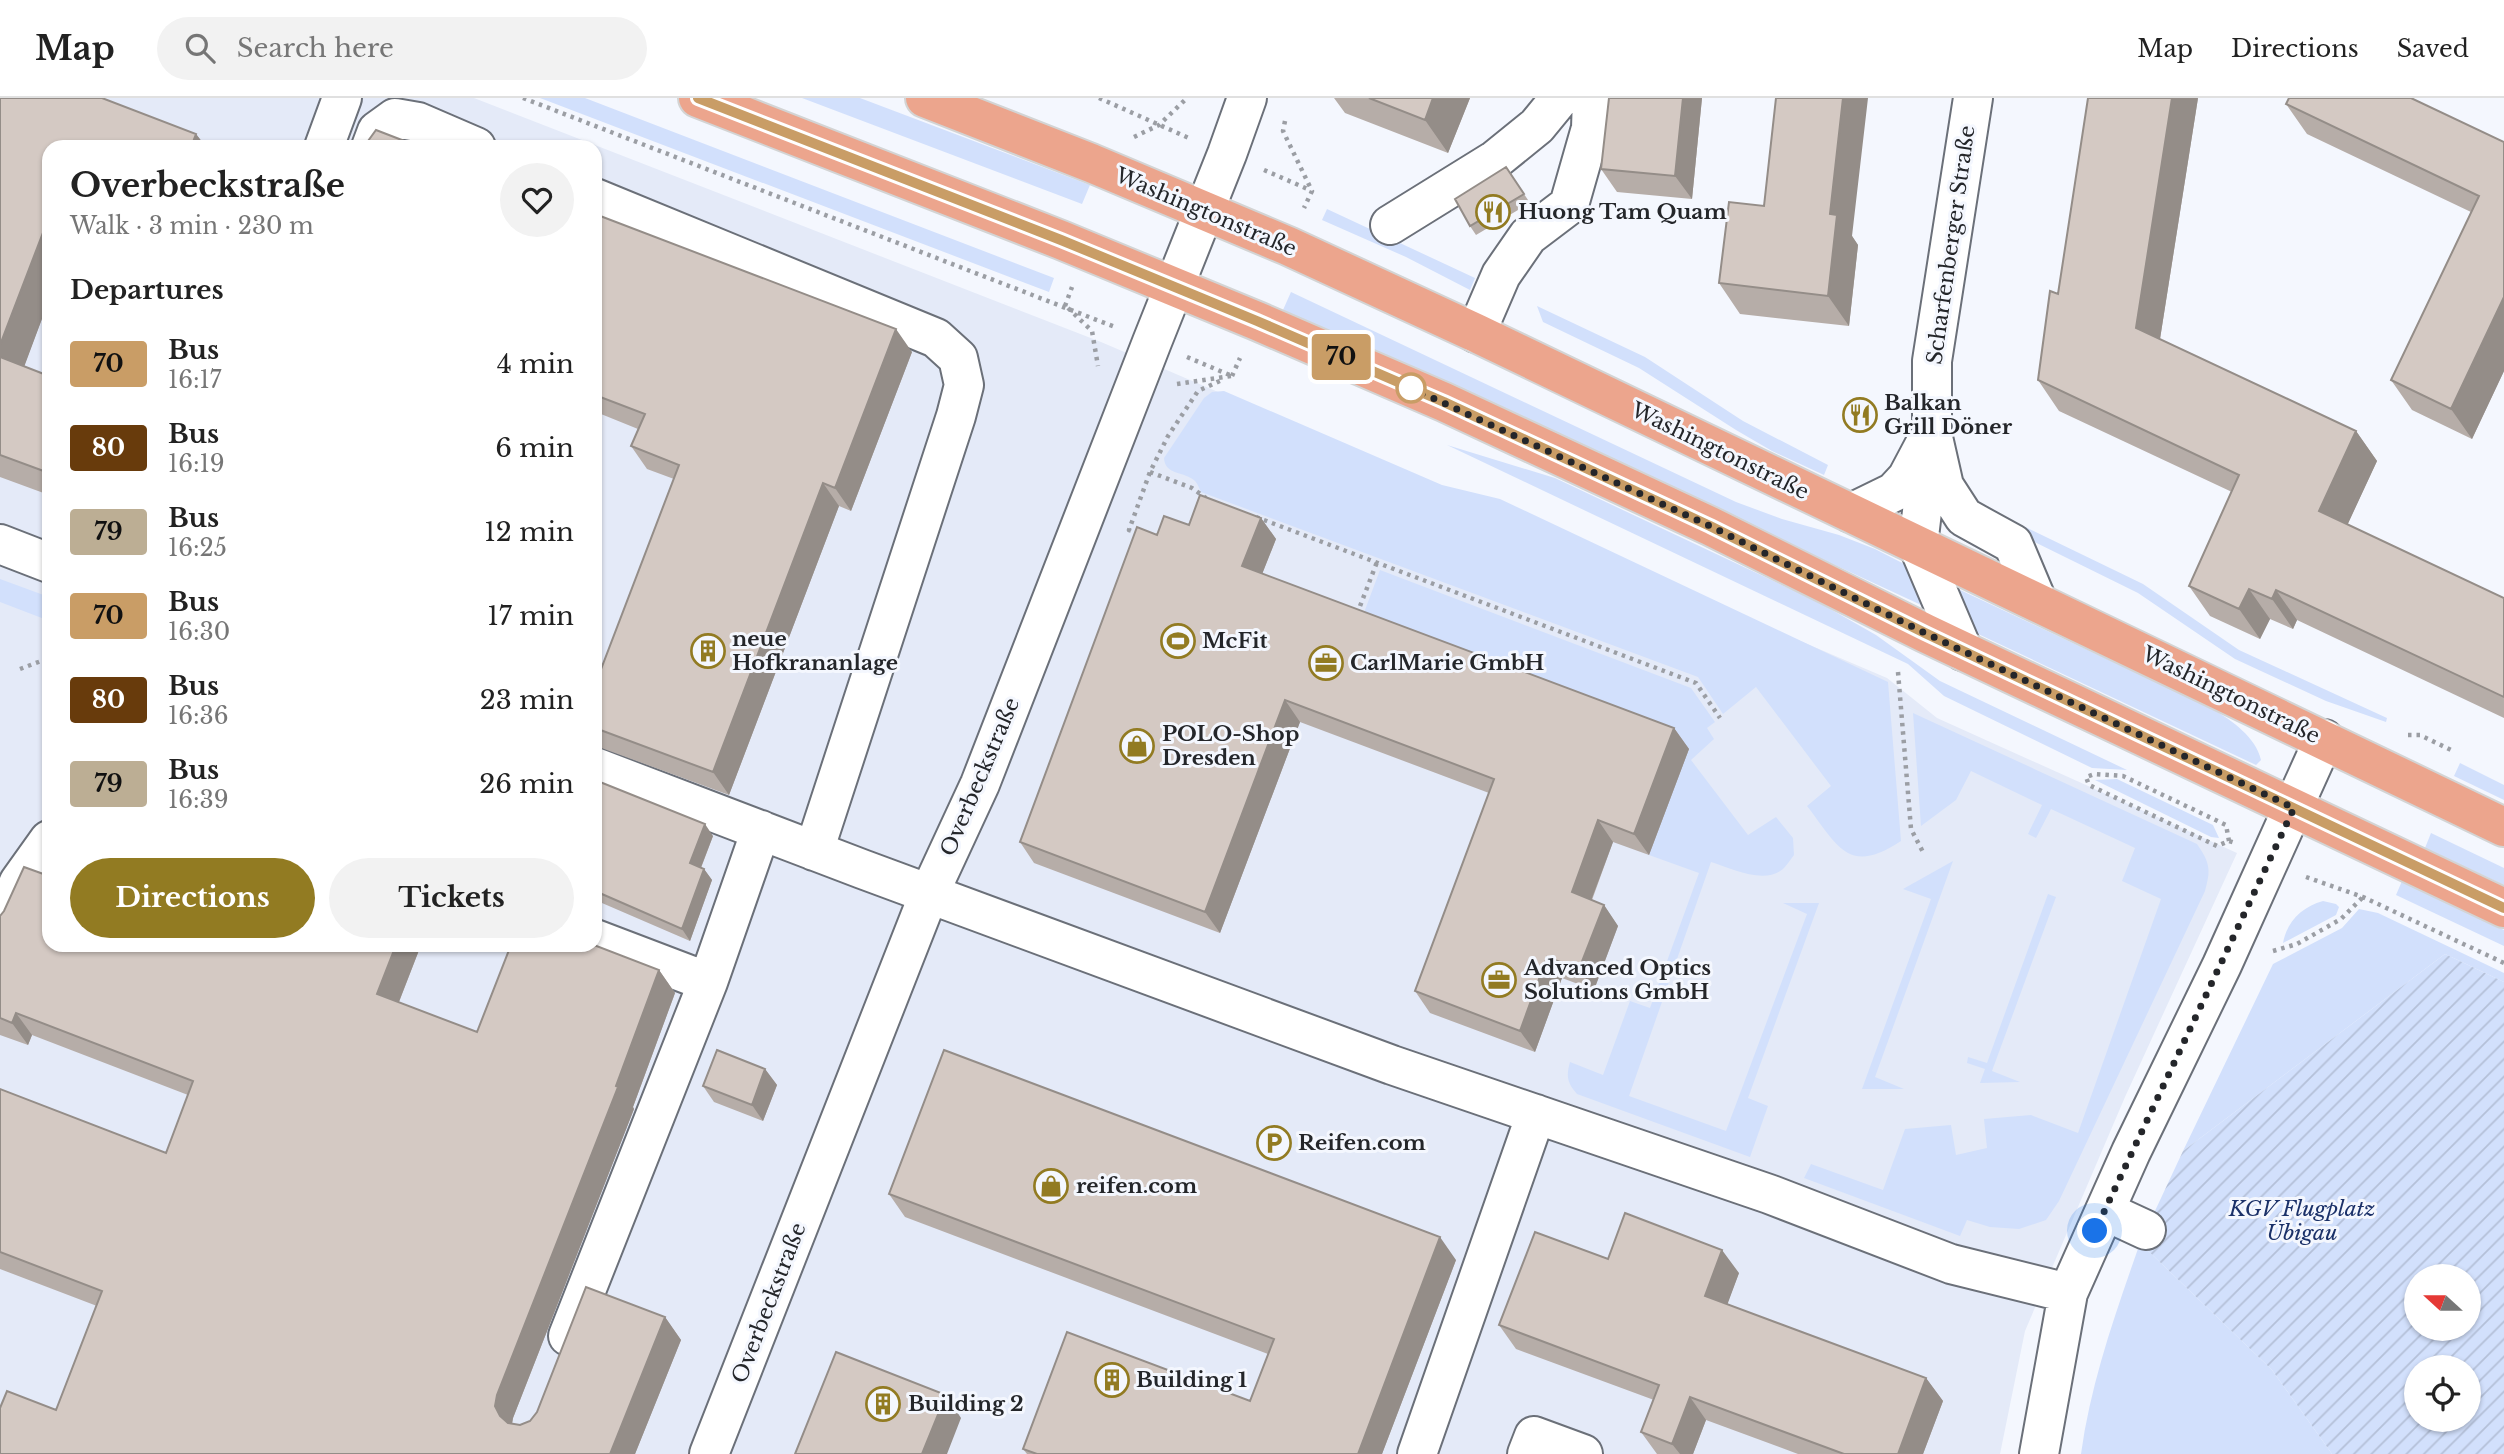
<!DOCTYPE html>
<html lang="en">
<head>
<meta charset="utf-8">
<style>
	body { margin:0; font-family:"Libre Baskerville",serif; background:#f2f2f2; color:#222; height:100vh; display:flex; flex-direction:column; font-size:26px; white-space:nowrap }
	* { box-sizing:border-box; margin:0 }
	p { font-size:23px; color:#767676 }
	.icon { flex:none; width:38px; height:38px; fill:none; stroke:currentColor; stroke-width:2; stroke-linecap:round; stroke-linejoin:round }
	.map { position:relative; flex:1; overflow:hidden }
	.side { position:absolute; left:42px; top:42px; width:560px; height:812px; display:flex; flex-direction:column; background:#fff; border-radius:21px; box-shadow:0 2px 5px #0004 }
	.side>* { flex:none }
	.badge { padding:0 14px; border-radius:5px; font-size:24px; line-height:46px }
	.needle { width:46px; rotate:291deg }
	.tools { position:absolute; left:2404px; top:1166px; display:grid; gap:14px }
	.tools a { display:grid; place-items:center; width:77px; height:77px; border-radius:50%; background:#fff; box-shadow:0 2px 5px #0004; font-size:35px }
	.you { position:absolute; width:35px; height:35px; margin:-18px; border:5px solid #fff; border-radius:50%; background:#1a73e8; box-shadow:0 0 0 10px #1a73e833 }
	.map>.badge { position:absolute; translate:-50% -50%; box-shadow:0 0 0 4px #fff }
	h2 { padding:0 28px; font-size:26px; line-height:63px }
	.round { display:grid; place-items:center; flex:none; width:74px; height:74px; border-radius:37px; background:#f2f2f2 }
	.headline { display:flex; align-items:center; justify-content:space-between; height:119px; padding:0 28px }
	h1 { font-size:33px; font-weight:700; line-height:52px }
	.primary-button { display:flex; gap:14px; margin-top:auto; padding:14px 28px }
	.primary-button a { flex:1; height:80px; border-radius:42px; background:#927b22; color:#fff; font-size:28px; font-weight:700; line-height:80px; text-align:center }
	.primary-button a+a { background:#f2f2f2; color:#222 }
	ul { padding:0; list-style:none }
	li { display:flex; align-items:center; gap:21px; height:84px; padding:0 28px }
	li div { flex:1 }
	li b { display:block; font-size:26px }
	li em { font-style:normal }
	li .badge { min-width:77px; font-weight:700; text-align:center }
	header { display:flex; align-items:center; gap:42px; box-sizing:border-box; height:98px; padding:0 35px; background:#fff; border-bottom:2px solid #e0e0e0 }
	header strong { font-size:33px }
	nav { display:flex; gap:38px; margin-inline-start:auto; font-size:24px }
	.search { width:490px; height:63px; background:#f2f2f2; display:flex; align-items:center; gap:18px; box-sizing:border-box; padding:0 24px; border-radius:38px; color:#767676; font-size:26px }
	.map>svg:first-child { display:block }
	.built { fill:#e4eaf8; fill-rule:evenodd }
	.grass { fill:#d2e0fc }
	.garden { fill:url(#garden-furrows); fill-rule:evenodd }
	.lines { fill:none; stroke-linecap:round; stroke-linejoin:round }
	.minor-casing { stroke:#6b7079; stroke-width:42 }
	.major-casing { stroke:#d3d4d4; stroke-width:42 }
	.path { stroke:#9b9ea4; stroke-width:4.5; stroke-dasharray:3.5 5; stroke-linecap:butt }
	.minor { stroke:#fff; stroke-width:38 }
	.major { stroke:#eca58d; stroke-width:38 }
	.wall { fill:#b6ada8 }
	.shaded-wall { fill:#948d88 }
	.building { fill:#d4c9c3; stroke:#948d88; stroke-width:2 }
	.line-casing { stroke:#fff; stroke-width:16 }
	.line { stroke:#c99d66; stroke-width:10 }
	.walk { stroke:#24262a; stroke-width:7; stroke-dasharray:0 12.6 }
	.stop-dot { fill:#fff; stroke:#c99d66; stroke-width:3.5 }
	.labels { text-anchor:middle; stroke-width:6; stroke-linejoin:round; paint-order:stroke }
	.street-label { font-size:21px; fill:#24262a; stroke:#f4f7fe }
	.poi-label { font-size:21px; font-weight:bold; fill:#24262a; stroke:#f4f7fe; text-anchor:start }
	.park-label { font-size:21px; font-style:italic; fill:#1b3169; stroke:#f4f7fe }
</style>
</head>
<body>
<header>
<strong>Map</strong>
<div class="search"><svg class="icon" aria-label="search" viewBox="0 0 24 24"><circle cx="10" cy="10" r="6"/><path d="M15 15l6 6"/></svg>Search here</div>
<nav><a>Map</a><a>Directions</a><a>Saved</a></nav>
</header>
<div class="map">
<svg width="2504" height="1356" viewBox="0 0 2504 1356">
	<defs>
		<pattern id="garden-furrows" width="10" height="10" patternUnits="userSpaceOnUse" patternTransform="scale(1.75)"><rect width="10" height="10" fill="#d2e0fc"/><path d="M-1 1l2-2M0 10L10 0M9 11l2-2" fill="none" stroke="#b4c0d8"/></pattern>
	</defs>
	<rect width="100%" height="100%" fill="#f4f7fe"/>
	<path class="built" d="M0 0H474L1101 244 1887 580 1937 620 2237 755 2125 999 2025 1233 2000 1356H0ZM49 49H595V847H49Z"/>
	<path class="grass" d="M540 0H585L1054 180 1049 194Z
		M802 0H860L1090 87 1082 106Z
		M1327 111 1475 180 1470 192 1406 159 1322 122Z
		M1291 194 1736 404 1782 421 1839 437 1875 451 1912 470 1932 512 1283 212Z
		M1537 208 1645 259 1743 323 1828 367 1824 377 1772 353 1736 332 1639 270 1543 224Z
		M1224 293 1442 387 1500 401 1888 584 1901 743C1848 778 1838 748 1807 708L1831 688 1756 589 1723 616 1698 579 1201 394C1199 390 1198 386 1195 383 1185 373 1165 378 1164 360L1204 300 1212 294Z
		M1447 347 1555 380 1818 504 1876 537 1940 583 2127 672 2092 670 1944 598 1908 566Z
		M2011 422 2143 486 2239 552 2387 620 2386 624 2326 603 2235 561 2138 495 2008 431Z
		M1380 472 1691 590 1715 624 1707 630 1714 641 1691 662 1748 737 1776 719 1793 740 1794 757C1791 761 1787 767 1783 771 1764 787 1731 770 1711 764L1629 998 1726 1033 1807 816 1783 805H1819L1748 1000 1768 1008 1750 1059 1577 996C1567 985 1566 978 1570 964L1603 977 1630 903 1650 910 1699 775 1649 757 1688 651 1359 528Z
		M0 481 49 499V525L47 522 0 504Z
		M1939 482 2213 611C2232 623 2256 639 2261 662L2256 667 1976 535 1954 509Z
		M1913 615 2197 746C2210 765 2211 771 2205 793L2059 1103 2046 1122 2019 1131 1990 1129 1967 1122 1960 1138 1804 1080 1811 1066 1883 1092 1905 1031 1951 1027 1956 1057 1987 1050 1984 1021 2031 1017 2078 1035 2161 801 2122 783 2135 750 2051 711 2036 740 2028 736 2042 707 1971 673 1956 702 1921 728Z
		M2460 665 2504 687V702L2454 678Z
		M2117 681 2213 727 2219 740 2211 739 2095 682Z
		M2431 735 2504 770V787L2425 750Z
		M1953 763 1875 979 1904 991H1862L1931 801 1903 791Z
		M2402 783 2504 832V848L2396 797Z
		M2048 796 2056 799 1992 973 2020 984 1980 985 1985 971 1967 965 1968 959 1987 965Z
		M2323 803 2336 806 2339 809 2336 817 2283 845C2287 823 2302 809 2323 803Z
		M2359 811 2378 815 2504 875V884L2445 856 2183 1053 2273 866 2342 830Z
		M2140 1145 2272 1272 2332 1356H2081C2091 1283 2116 1214 2140 1145Z"/>
	<path class="garden" d="M2445 856 2504 884V1356H2332L2272 1272 2140 1145 2183 1053ZM2417 1178H2469V1230H2417ZM2417 1269H2469V1321H2417Z"/>
	<g class="lines">
		<g class="minor-casing">
			<path id="minor" d="M1973 0 1932 263V335L1944 388 1964 419 2013 446 2037 503
				M324 49 342 0
				M371 49 377 33 395 20 418 24 476 49
				M595 100 936 240 958 260 964 287 956 318 814 753
				M1390 127 1495 62 1537 28 1560 0
				M1476 235 1501 177 1528 138 1569 107 1591 30 1592 0
				M1929 355 1918 447 1963 553
				M1851 415 1894 394 1907 380 1925 346
				M0 446 49 465
				M595 669 862 771 1392 967 1769 1096 1951 1166 2068 1195
				M0 827 19 784 49 742
				M595 841 708 884
				M2105 1113 2146 1132
				M568 1238 708 884 761 732
				M709 1356 929 796 980 686 1152 244 1227 56 1247 0
				M1417 1356 1536 1016
				M1527 1356 1534 1338 1583 1356
				M2039 1356 2068 1195 2131 1054 2222 867 2324 641"/>
		</g>
		<g class="major-casing">
			<path id="major" d="M698 0 1061 142 1257 223 1444 304 1710 428 1925 535 2504 810
				M925 0 1091 65 1288 148 1476 235 2504 729"/>
		</g>
		<path class="path" d="M523 0 1115 229
			M1099 0 1191 41
			M1285 23 1283 33 1312 93 1304 110
			M1134 39 1159 27 1187 0
			M1264 72 1310 92
			M1065 208 1072 189
			M1068 210 1092 233 1098 268
			M1187 259 1232 278
			M1232 278 1240 260
			M1177 286 1231 278
			M1150 374 1192 390 1206 400
			M1256 419 1696 585 1720 620
			M1139 435 1129 432 1150 374 1168 338 1198 293 1224 281
			M1357 516 1377 464
			M20 571 49 560
			M1898 574 1911 731 1924 756
			M2408 637H2420L2451 652
			M2229 743 2226 727 2123 678 2095 676 2086 679 2089 687 2217 748 2229 743 2235 745
			M2306 779 2363 799 2504 865
			M2273 853 2297 846 2341 821 2363 799"/>
		<use href="#minor" class="minor"/>
		<use href="#major" class="major"/>
	</g>
	<path class="wall" d="M0 0 196 36 206 49H49V202L24 268 49 278V397L0 379Z
		M1334 0H1470L1448 55 1345 15Z
		M1702 0 1692 101 1617 94 1601 71Z
		M2198 0 2160 241 2356 333 2377 363 2347 427 2504 500V620L2297 522 2293 531 2270 521 2260 541 2210 518 2189 488 2232 394 2059 313 2038 282 2058 196Z
		M2286 6 2504 44V273L2472 341 2412 312 2391 282 2471 114 2307 36Z
		M1506 69 1530 105 1476 137 1470 128Z
		M1764 108 1852 138 1858 147 1849 228 1740 216 1719 185Z
		M595 116 912 254 851 413 839 408 729 697 596 648 595 646V587L674 381 647 371 631 348 638 331 596 314 595 316Z
		M1261 420 1276 441 1262 476 1674 630 1689 651 1649 757 1613 744 1592 802 1604 807 1618 828 1594 892 1562 880 1535 954 1430 915 1415 893 1489 695 1300 624 1220 835 1034 765 1020 744 1157 437 1189 427Z
		M595 682 713 738 701 770 704 771 712 782 690 843 595 802Z
		M0 818 49 847H421L399 904 477 934 659 872 675 895 633 1009 634 1011 513 1320 512 1326 520 1327 530 1323 665 1219 681 1242 635 1356 56 1312 97 1208 0 1171V991L166 1055 188 997 32 937 28 947 0 937Z
		M765 971 777 987 763 1023 714 1004 703 988Z
		M889 1096 1456 1162 1382 1356H1027L1023 1351 1250 1303 1268 1256 905 1119Z
		M1608 1161 1739 1175 1727 1206 1926 1280 1943 1303 1923 1356H1798L1706 1322 1693 1356H1657L1641 1334 1654 1302 1516 1251 1499 1227Z"/>
	<path class="shaded-wall" d="M1433 0H1470L1448 55 1425 22Z
		M1683 0H1702L1692 101 1675 78Z
		M1843 0H1868L1852 138 1858 147 1849 228 1828 198 1830 116Z
		M2172 0H2198L2157 260 2136 230Z
		M196 36 206 49H191Z
		M49 119V202L17 288 0 263V247Z
		M2504 199V273L2472 341 2451 311Z
		M896 231 912 254 851 413 835 390Z
		M2356 333 2377 363 2340 443 2319 413Z
		M823 385 839 408 729 697 713 674Z
		M1261 420 1276 441 1257 489 1242 468Z
		M2249 491 2270 521 2260 541 2239 511Z
		M2276 492 2297 522 2293 531 2272 501Z
		M1285 602 1300 624 1220 835 1205 814Z
		M1674 630 1689 651 1649 757 1634 736Z
		M1598 722 1613 744 1586 816 1572 794Z
		M705 726 713 738 698 777 690 765Z
		M704 771 712 782 690 843 682 831Z
		M1604 807 1618 828 1594 892 1579 871Z
		M396 847H421L393 919 377 896Z
		M1547 859 1562 880 1535 954 1520 933Z
		M659 872 675 895 633 1009 634 1011 513 1320 511 1331 500 1318 495 1308 497 1297 616 988Z
		M16 915 32 937 28 947 12 925Z
		M765 971 777 987 763 1023 752 1007Z
		M1440 1139 1456 1162 1382 1356H1358Z
		M1722 1152 1739 1175 1722 1221 1705 1198Z
		M665 1219 681 1242 635 1356H610Z
		M1926 1280 1943 1303 1923 1356H1898Z
		M946 1297 961 1320 947 1356H922Z
		M1690 1299 1706 1322 1693 1356H1680L1672 1346Z"/>
	<path class="building" d="M0 0H102L196 36 191 49H49V119L0 247Z
		M1369 0H1433L1425 22Z
		M1609 0H1683L1675 78 1601 71Z
		M1776 0H1843L1830 116 1837 117 1828 198 1719 185 1729 104 1764 108Z
		M2088 0H2172L2136 230 2356 333 2319 413 2504 500V599L2276 492 2272 501 2249 491 2239 511 2189 488 2239 377 2038 282 2050 193 2058 196Z
		M2289 0H2411L2504 44V199L2451 311 2391 282 2479 98 2286 6Z
		M376 32 420 49H356L357 48 368 43Z
		M1506 69 1524 96 1470 128 1455 101Z
		M595 116 896 231 835 390 823 385 713 674 595 630V587L679 367 631 348 645 316 595 297Z
		M0 259 49 278V375L0 357Z
		M1200 397 1261 420 1242 468 1674 630 1634 736 1598 722 1572 794 1604 807 1579 871 1547 859 1520 933 1415 893 1494 681 1285 602 1205 814 1020 744 1137 429 1157 437 1164 418 1189 427Z
		M595 682 705 726 690 765 704 771 682 831 595 793Z
		M24 769 49 778V847H396L377 896 477 934 511 847H594L659 872 616 988 618 989 497 1297 495 1308 500 1318 508 1325 520 1327 530 1323 537 1314 586 1189 665 1219 610 1356H0V1310L7 1293 56 1312 102 1193 0 1154V991L166 1055 193 983 16 915 12 925 0 920V818L4 813Z
		M717 952 765 971 752 1007 703 988Z
		M944 952 1440 1139 1358 1356H1037L1023 1351 1067 1234 1250 1303 1274 1241 889 1096Z
		M1625 1115 1722 1152 1705 1198 1926 1280 1898 1356H1844L1690 1299 1672 1346 1641 1334 1659 1287 1499 1227 1535 1134 1608 1161Z
		M836 1254 946 1297 922 1356H795Z"/>
	<g class="lines">
		<g class="line-casing">
			<path id="line" d="M698 0 1061 142 1257 223 1444 304 1710 428 1925 535 2504 810"/>
		</g>
		<use href="#line" class="line"/>
		<path class="walk" d="M1411 290 1710 428 1925 535 2294 710 2095 1133"/>
	</g>
	<defs>
		<g id="restaurant-ring" transform="scale(1.75)"><circle r="9.5" fill="#f4f7fe" stroke="#927b22" stroke-width="1.5"/><path d="M-5-6h1v4h1v-4h1v4h1v-4h1v5L-1.5 .5V6h-2V.5L-5-1ZM5-6V6H3V1.5H1.5Q1.5-4 5-6Z" fill="#927b22"/></g>
		<g id="stadium-ring" transform="scale(1.75)"><circle r="9.5" fill="#f4f7fe" stroke="#927b22" stroke-width="1.5"/><path d="M0-5a6.5 5 0 1 0 0 10a6.5 5 0 1 0 0-10ZM-3.5-1.8h7v3.6h-7Z" fill="#927b22"/></g>
		<g id="building-ring" transform="scale(1.75)"><circle r="9.5" fill="#f4f7fe" stroke="#927b22" stroke-width="1.5"/><path d="M-4-6H4V6H1V3H-1V6H-4ZM-2.5-4.3h1.7v1.8h-1.7ZM.8-4.3h1.7v1.8H.8ZM-2.5-1h1.7V.8h-1.7ZM.8-1h1.7V.8H.8Z" fill="#927b22"/></g>
		<g id="office-ring" transform="scale(1.75)"><circle r="9.5" fill="#f4f7fe" stroke="#927b22" stroke-width="1.5"/><path d="M-6-3h4V-5.5h4V-3h4V5H-6ZM-1-4.5V-3h2v-1.5ZM-6 0V1H6V0Z" fill="#927b22"/></g>
		<g id="shop-ring" transform="scale(1.75)"><circle r="9.5" fill="#f4f7fe" stroke="#927b22" stroke-width="1.5"/><path d="M-5-2.5h2.3a2.7 3.5 0 0 1 5.4 0H5L5.5 6h-11ZM-1.5-2.5h3a1.5 2.3 0 0 0-3 0Z" fill="#927b22"/></g>
		<g id="parking-ring" transform="scale(1.75)"><circle r="9.5" fill="#f4f7fe" stroke="#927b22" stroke-width="1.5"/><path d="M-3.5-5.5H1a3.5 3.5 0 0 1 0 7H-1V5.5H-3.5ZM-1-3.4V-.6H.8a1.4 1.4 0 0 0 0-2.8Z" fill="#927b22"/></g>
	</defs>
	<g fill-rule="evenodd">
		<use href="#restaurant-ring" x="1493" y="114"/>
		<use href="#restaurant-ring" x="1860" y="317"/>
		<use href="#stadium-ring" x="1178" y="543"/>
		<use href="#building-ring" x="708" y="553"/>
		<use href="#office-ring" x="1326" y="565"/>
		<use href="#shop-ring" x="1137" y="648"/>
		<use href="#office-ring" x="1499" y="882"/>
		<use href="#parking-ring" x="1274" y="1045"/>
		<use href="#shop-ring" x="1051" y="1088"/>
		<use href="#building-ring" x="1112" y="1282"/>
		<use href="#building-ring" x="883" y="1306"/>
	</g>
	<circle class="stop-dot" cx="1411" cy="290" r="14"/>
	<g class="labels">
		<g class="street-label">
			<text transform="translate(1206 114) rotate(23)" y="7">Washingtonstraße</text>
			<text transform="translate(1951 147) rotate(-82)" y="7">Scharfenberger Straße</text>
			<text transform="translate(1720 353) rotate(26)" y="7">Washingtonstraße</text>
			<text transform="translate(2231 597) rotate(26)" y="7">Washingtonstraße</text>
			<text transform="translate(980 679) rotate(-67)" y="7">Overbeckstraße</text>
			<text transform="translate(769 1205) rotate(-69)" y="7">Overbeckstraße</text>
		</g>
		<g class="poi-label">
			<text x="1518" y="121">Huong Tam Quam</text>
			<text x="1884" y="312">Balkan<tspan x="1884" dy="24">Grill Döner</tspan></text>
			<text x="732" y="548">neue<tspan x="732" dy="24">Hofkrananlage</tspan></text>
			<text x="1202" y="550">McFit</text>
			<text x="1350" y="572">CarlMarie GmbH</text>
			<text x="1162" y="643">POLO-Shop<tspan x="1162" dy="24">Dresden</tspan></text>
			<text x="1524" y="877">Advanced Optics<tspan x="1524" dy="24">Solutions GmbH</tspan></text>
			<text x="1298" y="1052">Reifen.com</text>
			<text x="1076" y="1095">reifen.com</text>
			<text x="1136" y="1289">Building 1</text>
			<text x="908" y="1313">Building 2</text>
		</g>
		<g class="park-label">
			<text x="2302" y="1118">KGV Flugplatz<tspan x="2302" dy="24">Übigau</tspan></text>
		</g>
	</g>
</svg>
<div class="tools">
<a><svg class="needle" viewBox="-14 -14 28 28"><path d="M0-13l5 13h-10z" fill="#e53935"/><path d="M0 13l5-13h-10z" fill="#767676"/></svg></a>
<a><svg class="icon" aria-label="locate" viewBox="0 0 24 24"><circle cx="12" cy="12" r="6"/><path d="M12 2v4M12 18v4M2 12h4M18 12h4"/></svg></a>
</div>
<div class="you" style="left:2095px;top:1133px"></div>
<b class="badge" style="left:1341px;top:259px;background:#c99d66;color:#111">70</b>
<section class="side">
<div class="headline"><div><h1>Overbeckstraße</h1><p>Walk · 3 min · 230 m</p></div><a class="round"><svg class="icon" aria-label="heart" viewBox="0 0 24 24"><path d="M12 20l-8-8c-3-5 5-10 8-4 3-6 11-1 8 4z"/></svg></a></div>
<h2>Departures</h2>
<ul>
<li><span class="badge" style="background:#c99d66;color:#111">70</span><div><b>Bus</b><p>16:17</p></div><em>4 min</em></li>
<li><span class="badge" style="background:#683b0c;color:#fff">80</span><div><b>Bus</b><p>16:19</p></div><em>6 min</em></li>
<li><span class="badge" style="background:#bcae94;color:#111">79</span><div><b>Bus</b><p>16:25</p></div><em>12 min</em></li>
<li><span class="badge" style="background:#c99d66;color:#111">70</span><div><b>Bus</b><p>16:30</p></div><em>17 min</em></li>
<li><span class="badge" style="background:#683b0c;color:#fff">80</span><div><b>Bus</b><p>16:36</p></div><em>23 min</em></li>
<li><span class="badge" style="background:#bcae94;color:#111">79</span><div><b>Bus</b><p>16:39</p></div><em>26 min</em></li>
</ul>
<div class="primary-button"><a>Directions</a><a>Tickets</a></div>
</section>
</div>
</body>
</html>
